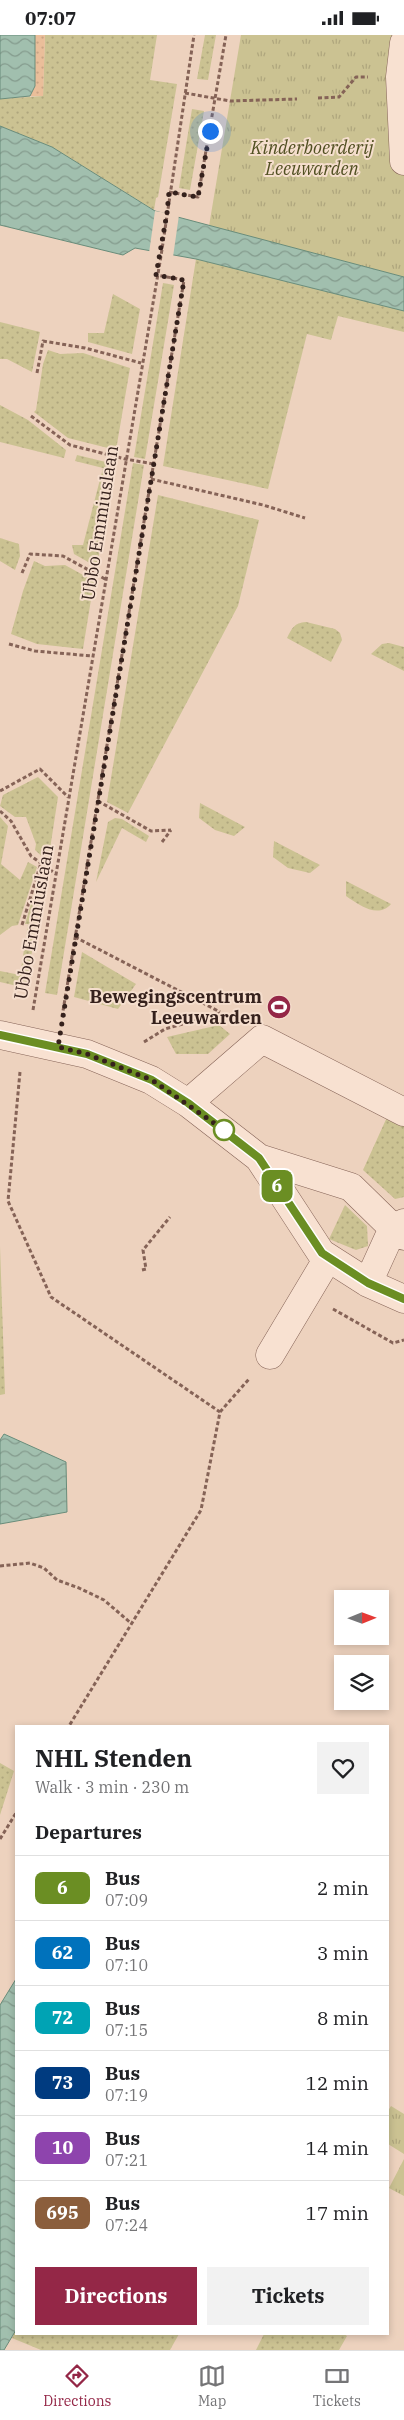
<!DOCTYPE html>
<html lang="en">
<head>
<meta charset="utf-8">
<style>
	body { margin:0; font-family:"IBM Plex Serif",serif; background:#f2f2f2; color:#202124; height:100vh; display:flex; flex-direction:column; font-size:19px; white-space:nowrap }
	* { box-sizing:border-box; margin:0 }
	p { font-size:16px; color:#757577 }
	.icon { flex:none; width:28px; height:28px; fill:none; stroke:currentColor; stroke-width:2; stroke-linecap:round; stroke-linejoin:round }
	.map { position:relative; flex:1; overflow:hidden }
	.sheet { position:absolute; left:15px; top:1690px; width:374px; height:610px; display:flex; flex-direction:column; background:#fff; border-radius:0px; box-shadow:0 2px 8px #0003 }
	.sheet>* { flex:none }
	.badge { padding:0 10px; border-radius:8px; font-size:18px; line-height:32px }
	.needle { width:32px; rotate:89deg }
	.fabs { position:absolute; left:334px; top:1555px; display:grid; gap:10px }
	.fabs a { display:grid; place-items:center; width:55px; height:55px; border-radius:0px; background:#fff; box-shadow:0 2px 8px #0003; font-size:25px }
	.you { position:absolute; width:25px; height:25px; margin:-12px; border:4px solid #fff; border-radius:50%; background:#1a73e8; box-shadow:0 0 0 8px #1a73e833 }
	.map>.badge { position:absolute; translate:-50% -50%; box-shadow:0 0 0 2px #fff }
	h2 { padding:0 20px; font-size:19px; line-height:45px }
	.round { display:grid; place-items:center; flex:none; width:52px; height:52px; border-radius:0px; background:#f2f2f2 }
	.overview { display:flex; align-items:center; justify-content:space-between; height:85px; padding:0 20px }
	h1 { font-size:24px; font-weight:700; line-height:38px }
	.button { display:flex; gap:10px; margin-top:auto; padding:10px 20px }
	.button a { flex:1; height:58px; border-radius:0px; background:#942747; color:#fff; font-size:20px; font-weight:700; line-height:58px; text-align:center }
	.button a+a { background:#f2f2f2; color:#202124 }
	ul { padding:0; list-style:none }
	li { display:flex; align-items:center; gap:15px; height:65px; padding:0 20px; border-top:1px solid #e0e0e0 }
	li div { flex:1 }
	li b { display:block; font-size:19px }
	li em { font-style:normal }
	li .badge { min-width:55px; font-weight:700; text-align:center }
	.status { display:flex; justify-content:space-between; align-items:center; height:35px; padding:0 25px; background:#fff; direction:ltr }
	.status svg { height:14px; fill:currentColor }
	.tab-bar { display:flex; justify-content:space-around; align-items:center; height:70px; border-top:1px solid #e0e0e0; background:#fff; font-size:14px; color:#757577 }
	.tab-bar a { display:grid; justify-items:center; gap:2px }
	.tab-bar .current { color:#942747 }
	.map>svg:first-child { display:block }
	.grass { fill:url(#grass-dots) }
	.sand { fill:url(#sand-dots) }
	.park { fill:url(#park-tufts) }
	.water { fill:url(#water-waves); stroke:#698c7a }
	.pier { fill:#edd2be }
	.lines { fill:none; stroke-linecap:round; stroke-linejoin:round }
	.minor-casing { stroke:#856357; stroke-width:29 }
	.path { stroke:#856357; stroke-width:3; stroke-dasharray:4 2.5; stroke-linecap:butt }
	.minor { stroke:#f8e1d1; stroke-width:28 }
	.line-casing { stroke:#fff; stroke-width:11 }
	.line { stroke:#6b8e23; stroke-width:8 }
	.walk { stroke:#35211c; stroke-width:5; stroke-dasharray:0 9 }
	.stop-dot { fill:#fff; stroke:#6b8e23; stroke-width:2.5 }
	.labels { text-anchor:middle; stroke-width:4; stroke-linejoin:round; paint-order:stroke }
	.park-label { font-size:18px; font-style:italic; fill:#515022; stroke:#f5decd }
	.street-label { font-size:18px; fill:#35211c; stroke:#f5decd }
	.poi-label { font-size:18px; font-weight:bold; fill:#35211c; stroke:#f5decd; text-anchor:end }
</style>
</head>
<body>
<div class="status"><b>07:07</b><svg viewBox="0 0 49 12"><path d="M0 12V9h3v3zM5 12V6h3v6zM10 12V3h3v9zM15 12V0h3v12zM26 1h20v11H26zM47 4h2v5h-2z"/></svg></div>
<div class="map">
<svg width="404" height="2315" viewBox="0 0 404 2315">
	<defs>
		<pattern id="grass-dots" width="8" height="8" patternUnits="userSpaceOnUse" patternTransform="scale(1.25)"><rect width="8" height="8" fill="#cbc292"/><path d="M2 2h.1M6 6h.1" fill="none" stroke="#afa67d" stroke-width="1.8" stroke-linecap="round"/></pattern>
		<pattern id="sand-dots" width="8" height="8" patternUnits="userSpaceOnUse" patternTransform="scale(1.25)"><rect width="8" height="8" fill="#eabe9a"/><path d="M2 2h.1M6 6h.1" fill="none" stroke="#c9a384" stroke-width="1.8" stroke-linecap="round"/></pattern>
		<pattern id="park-tufts" width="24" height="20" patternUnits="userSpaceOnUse" patternTransform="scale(1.25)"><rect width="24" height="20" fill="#cbc292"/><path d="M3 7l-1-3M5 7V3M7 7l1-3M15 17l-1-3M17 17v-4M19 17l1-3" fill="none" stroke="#afa67d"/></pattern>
		<pattern id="water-waves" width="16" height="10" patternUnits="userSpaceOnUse" patternTransform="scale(1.25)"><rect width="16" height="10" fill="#a1bfae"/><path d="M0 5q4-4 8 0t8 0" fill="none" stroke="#849b8d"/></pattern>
	</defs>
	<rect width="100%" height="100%" fill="#edd2be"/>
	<path class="grass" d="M45 0H157L150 45 177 49 158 162 156 163 154 175 52 112 0 91V64L43 61Z
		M205 0H216L208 45 197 44Z
		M192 74 204 76 190 155 179 153Z
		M196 224 404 276V297L338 281 331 305 307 299 268 454 163 431Z
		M163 248 174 250 145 424 134 422Z
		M113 259 140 274 132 319 88 307V298H104Z
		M0 287 40 297 32 337 7 324H0Z
		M48 315 60 319 83 318 130 333 116 415 68 403 34 377 36 375 43 329Z
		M0 370 28 385 66 415 64 423 0 407Z
		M77 420 114 429 97 532 74 519 72 510H83L103 433 75 426Z
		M133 428 144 430 57 960 45 958Z
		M158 460 259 485 238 571 128 778 107 767Z
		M0 503 19 509 20 521 15 535 0 526Z
		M34 526 45 531 65 530 94 546 83 614 37 609 11 599 23 556Z
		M306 587 335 594 340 598 342 605 331 627 287 603C292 593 294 588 306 587Z
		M389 608 404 612V636L371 619 382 609Z
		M38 742 58 762 48 827 35 815 36 809 26 782H15L0 771 3 760Z
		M200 768 245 792 234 801 215 795 199 783Z
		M0 782 8 791 1 829 20 845 28 827 37 832 18 890 12 891 0 900Z
		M115 783 122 784 149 801 146 807 122 793 96 847 108 787Z
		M274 806 320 830 310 838 288 833 273 822Z
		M41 835 45 837 26 953 0 947V936L20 940 28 889H25Z
		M346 846 391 869C378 884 359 870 346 861Z
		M82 917 136 949 118 974 74 962Z
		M219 990 230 999 208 1019H176L167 1002Z
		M388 1080 404 1088V1162L395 1164 363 1135Z
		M345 1170 367 1191 368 1211 356 1215 329 1204Z
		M0 1211 5 1359 0 1360Z
		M0 1728 14 1736 0 1780Z
		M16 2295V2299H179L170 2315H41L12 2303Z
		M264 2299H344L347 2301 339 2315H256Z"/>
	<path class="sand" d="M35 0H45L43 61H30L35 51Z"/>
	<path class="park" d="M241 0H404V242L209 191Z
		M391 2071 404 2079V2119L388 2109V2076Z
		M404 2124V2161L389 2153Z"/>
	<path class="water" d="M0 0H35V51L30 61 0 64Z
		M0 91 52 112 155 176 404 242V276L196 224 135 213 123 220 0 190Z
		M4 1399 66 1427 67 1477 0 1489V1405Z
		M16 1944V2295L4 2315H0V1970Z"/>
	<path class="pier" d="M155 176 179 180 173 222 149 218Z"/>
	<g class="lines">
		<g class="minor-casing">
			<path id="minor" d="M404 8 400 42 404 126
				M0 1000 87 1019 151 1045 188 1068 259 1123 321 1218 368 1248 404 1264
				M188 1068 262 1004 404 1077
				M259 1123 351 1152 393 1193 404 1201
				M368 1248 393 1193 404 1188
				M270 1320 328 1223"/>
		</g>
		<path class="path" d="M185 58 230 66 297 64
			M318 63 339 62 356 42H368
			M169 157 198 162 226 0
			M37 338 43 306 85 313 141 328
			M31 381 70 410 125 424 154 429
			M151 444 263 470 305 483
			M22 538 30 519 63 521 105 544
			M9 609 35 616 92 621
			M0 756 40 734 68 762
			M98 766 151 796 171 795
			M0 776 11 786 31 821 56 839
			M162 807 171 795
			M22 890 41 828
			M75 902 220 977
			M33 975 161 221 194 0
			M62 982 184 245 156 240
			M144 1007 165 994 221 978 235 985
			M20 1037 8 1166 51 1262 220 1377 201 1475 69 1691
			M142 1235 146 1234 143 1215 170 1182
			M333 1274 393 1308 404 1305
			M220 1377 249 1344
			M0 1531 30 1528 44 1533 57 1545 79 1553 104 1565 132 1589
			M0 1804 16 1778"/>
		<use href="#minor" class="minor"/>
	</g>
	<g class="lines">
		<g class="line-casing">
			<path id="line" d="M0 1000 87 1019 152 1045 188 1068 259 1123 322 1218 368 1248 404 1264"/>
		</g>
		<use href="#line" class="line"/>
		<path class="walk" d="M210 96 198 162 169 157 167 178 156 240 184 245 58 1012 87 1019 152 1045 224 1095"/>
	</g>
	<defs>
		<g id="stadium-disc" transform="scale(1.25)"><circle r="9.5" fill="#942747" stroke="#f5decd"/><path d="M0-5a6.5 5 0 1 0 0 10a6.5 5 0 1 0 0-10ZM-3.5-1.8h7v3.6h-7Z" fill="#fff"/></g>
	</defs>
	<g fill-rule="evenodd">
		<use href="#stadium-disc" x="279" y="972"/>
	</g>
	<circle class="stop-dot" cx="224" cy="1095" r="10"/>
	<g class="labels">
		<g class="park-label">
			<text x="312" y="119">Kinderboerderij<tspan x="312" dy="21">Leeuwarden</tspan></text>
		</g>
		<g class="street-label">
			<text transform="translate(100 488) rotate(-81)" y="6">Ubbo Emmiuslaan</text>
			<text transform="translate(34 887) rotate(-80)" y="6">Ubbo Emmiuslaan</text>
		</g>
		<g class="poi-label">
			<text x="262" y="968">Bewegingscentrum<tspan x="262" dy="21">Leeuwarden</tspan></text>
		</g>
	</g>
</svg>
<div class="fabs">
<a><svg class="needle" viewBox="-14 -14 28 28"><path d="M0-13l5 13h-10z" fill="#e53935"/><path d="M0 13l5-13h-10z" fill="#757577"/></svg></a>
<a><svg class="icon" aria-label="layers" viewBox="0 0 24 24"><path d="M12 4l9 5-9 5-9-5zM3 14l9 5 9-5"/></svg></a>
</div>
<div class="you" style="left:210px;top:96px"></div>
<b class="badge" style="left:277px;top:1151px;background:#6b8e23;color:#fff">6</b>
<section class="sheet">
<div class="overview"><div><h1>NHL Stenden</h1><p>Walk · 3 min · 230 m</p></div><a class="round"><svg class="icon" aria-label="heart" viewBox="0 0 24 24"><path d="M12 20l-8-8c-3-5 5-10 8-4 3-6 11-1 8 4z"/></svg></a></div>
<h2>Departures</h2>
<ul>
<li><span class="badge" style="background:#6b8e23;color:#fff">6</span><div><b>Bus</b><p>07:09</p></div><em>2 min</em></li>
<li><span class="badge" style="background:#0072bc;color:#fff">62</span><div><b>Bus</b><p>07:10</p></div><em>3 min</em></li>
<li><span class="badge" style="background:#00a3b4;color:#fff">72</span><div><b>Bus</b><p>07:15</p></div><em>8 min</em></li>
<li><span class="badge" style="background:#003b80;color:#fff">73</span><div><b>Bus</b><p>07:19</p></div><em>12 min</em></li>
<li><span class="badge" style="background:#8e44ad;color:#fff">10</span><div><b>Bus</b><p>07:21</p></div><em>14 min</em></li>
<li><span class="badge" style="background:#8b5e3c;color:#fff">695</span><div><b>Bus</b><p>07:24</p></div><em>17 min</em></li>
</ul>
<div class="button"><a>Directions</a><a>Tickets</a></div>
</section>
</div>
<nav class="tab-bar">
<a class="current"><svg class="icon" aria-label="directions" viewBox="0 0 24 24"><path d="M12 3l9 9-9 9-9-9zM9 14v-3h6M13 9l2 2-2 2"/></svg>Directions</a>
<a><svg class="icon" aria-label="map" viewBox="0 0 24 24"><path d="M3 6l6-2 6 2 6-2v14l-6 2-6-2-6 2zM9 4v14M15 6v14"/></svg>Map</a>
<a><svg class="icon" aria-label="tickets" viewBox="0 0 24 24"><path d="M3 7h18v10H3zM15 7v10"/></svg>Tickets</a>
</nav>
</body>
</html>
